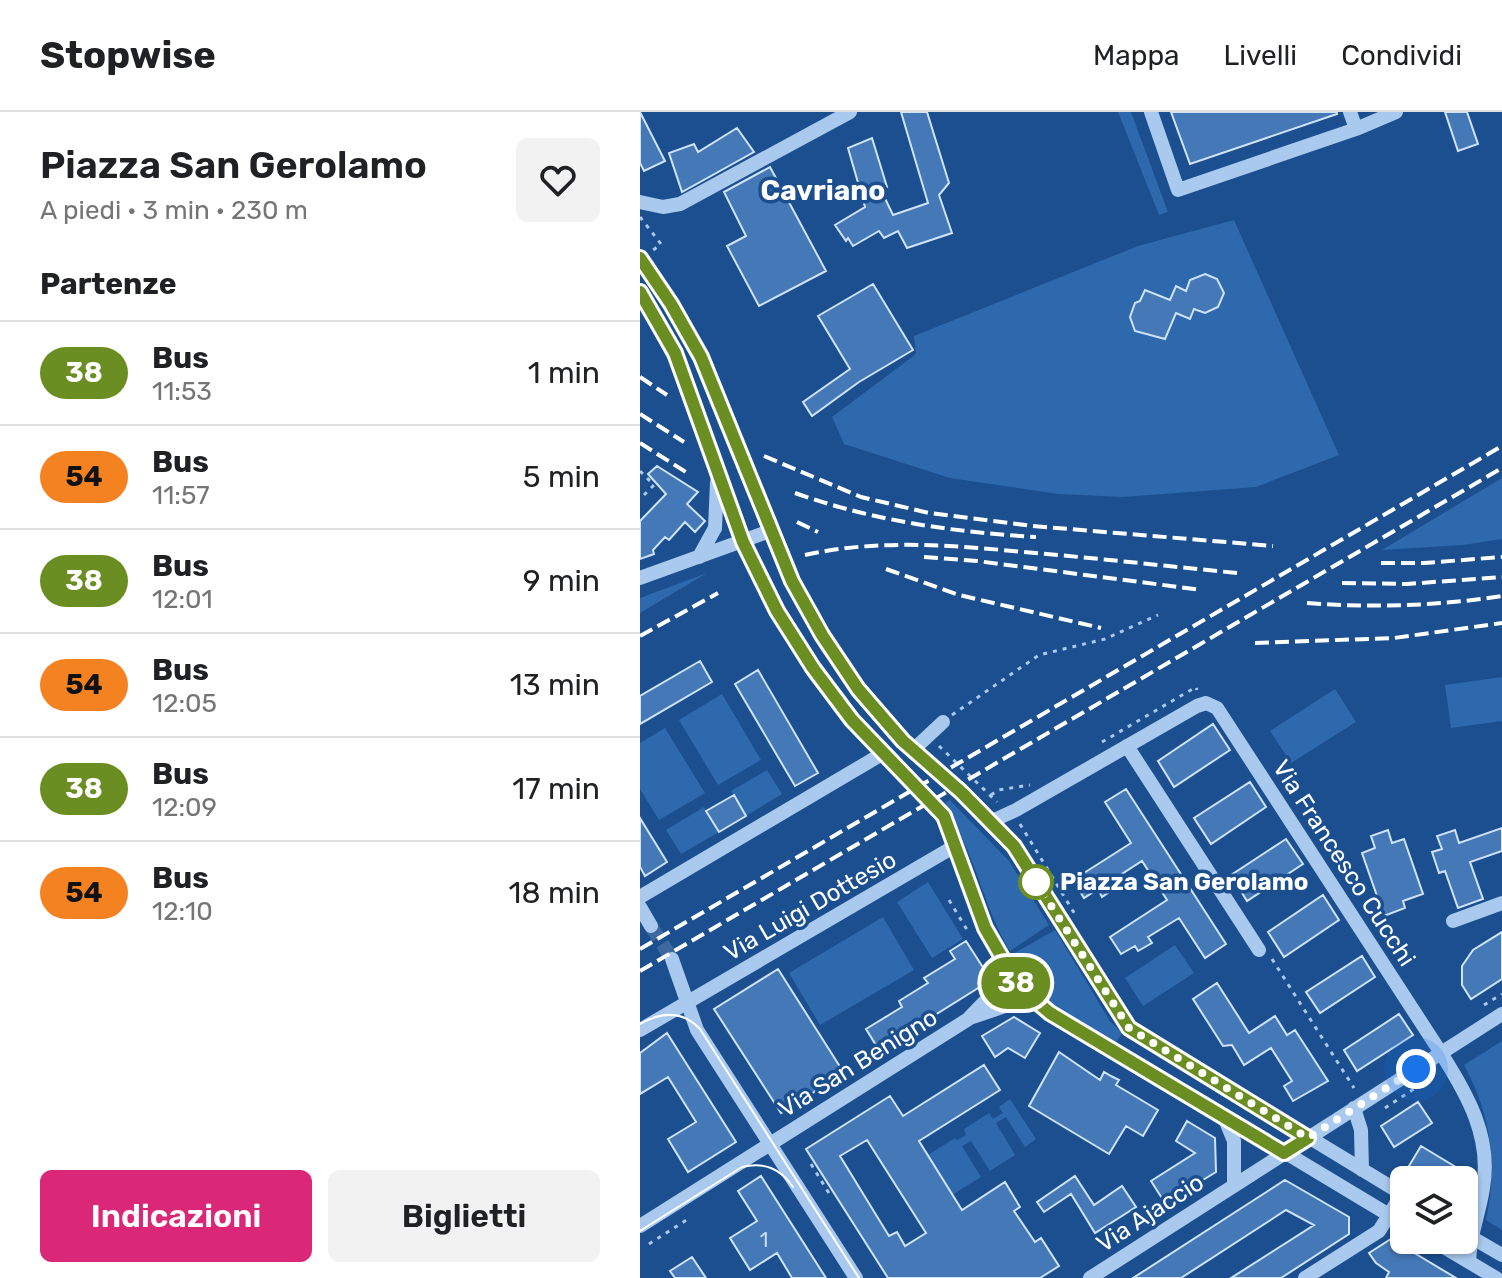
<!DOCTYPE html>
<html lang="it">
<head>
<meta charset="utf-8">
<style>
	body { margin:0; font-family:Rubik,sans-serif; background:#f2f2f2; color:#202124; height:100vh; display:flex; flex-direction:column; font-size:30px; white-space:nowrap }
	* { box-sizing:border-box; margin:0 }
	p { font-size:26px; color:#757577 }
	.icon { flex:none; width:44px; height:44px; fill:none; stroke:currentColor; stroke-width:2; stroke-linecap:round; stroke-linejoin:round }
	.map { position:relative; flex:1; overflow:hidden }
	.panel { display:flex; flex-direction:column; background:#fff; width:640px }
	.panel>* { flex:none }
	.badge { padding:0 16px; border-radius:26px; font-size:28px; line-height:52px }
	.fabs { position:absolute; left:750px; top:1054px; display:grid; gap:16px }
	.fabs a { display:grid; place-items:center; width:88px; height:88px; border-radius:12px; background:#fff; box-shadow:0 2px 6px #0004; font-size:40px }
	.you { position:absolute; width:40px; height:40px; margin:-20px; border:6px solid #fff; border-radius:50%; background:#1a73e8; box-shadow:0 0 0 12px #1a73e833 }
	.map>.badge { position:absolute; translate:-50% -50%; box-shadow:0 0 0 4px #fff }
	h2 { padding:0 40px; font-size:30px; line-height:72px }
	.round { display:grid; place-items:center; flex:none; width:84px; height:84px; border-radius:12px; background:#f2f2f2 }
	.head { display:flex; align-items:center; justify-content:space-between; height:136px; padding:0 40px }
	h1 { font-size:38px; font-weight:600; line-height:60px }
	.action { display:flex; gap:16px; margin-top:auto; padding:16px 40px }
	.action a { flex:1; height:92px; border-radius:12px; background:#db2777; color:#fff; font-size:32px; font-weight:600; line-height:92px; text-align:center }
	.action a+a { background:#f2f2f2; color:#202124 }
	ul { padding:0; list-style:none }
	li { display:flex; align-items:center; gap:24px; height:104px; padding:0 40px; border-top:2px solid #e0e0e0 }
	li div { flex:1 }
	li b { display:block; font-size:30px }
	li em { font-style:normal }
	li .badge { min-width:88px; font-weight:700; text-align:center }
	header { display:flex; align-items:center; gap:48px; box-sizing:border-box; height:112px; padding:0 40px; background:#fff; border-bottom:2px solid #e0e0e0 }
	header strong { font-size:38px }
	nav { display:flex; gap:44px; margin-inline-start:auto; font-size:28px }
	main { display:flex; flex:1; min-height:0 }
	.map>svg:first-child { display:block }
	.green { fill:#2e69ad }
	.building { fill:#4478b7; stroke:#cfe3fa; stroke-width:2; fill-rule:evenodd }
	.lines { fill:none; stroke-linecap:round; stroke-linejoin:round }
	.minor-tunnel { stroke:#3d69a0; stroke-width:14; stroke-dasharray:14 7; stroke-linecap:butt }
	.path { stroke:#a9c9ee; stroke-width:3; stroke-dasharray:4 6; stroke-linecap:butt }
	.minor { stroke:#a9c9ee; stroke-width:14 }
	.tram { stroke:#fff; stroke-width:2 }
	.rail { stroke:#fff; stroke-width:4; stroke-dasharray:14 6; stroke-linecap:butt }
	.minor-bridge { stroke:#a9c9ee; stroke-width:14 }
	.line-casing { stroke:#fff; stroke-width:18 }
	.line { stroke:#6b8e23; stroke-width:12 }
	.walk { stroke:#fff; stroke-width:8; stroke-dasharray:0 14.4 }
	.stop-dot { fill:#fff; stroke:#6b8e23; stroke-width:4 }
	.labels { text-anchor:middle; stroke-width:7; stroke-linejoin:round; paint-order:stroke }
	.number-label { font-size:20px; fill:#d0dded }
	.street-label { font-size:24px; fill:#fff; stroke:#1b4f8f }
	.stop-label { font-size:24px; font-weight:bold; fill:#fff; stroke:#1b4f8f; text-anchor:start }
	.quarter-label { font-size:28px; font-weight:bold; fill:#fff; stroke:#1b4f8f }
</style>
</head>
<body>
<header>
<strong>Stopwise</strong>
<nav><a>Mappa</a><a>Livelli</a><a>Condividi</a></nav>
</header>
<main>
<section class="panel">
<div class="head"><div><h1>Piazza San Gerolamo</h1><p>A piedi · 3 min · 230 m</p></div><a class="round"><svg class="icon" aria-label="heart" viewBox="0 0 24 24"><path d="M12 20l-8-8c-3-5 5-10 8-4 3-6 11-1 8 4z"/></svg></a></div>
<h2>Partenze</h2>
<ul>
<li><span class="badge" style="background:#6b8e23;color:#fff">38</span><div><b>Bus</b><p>11:53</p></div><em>1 min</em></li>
<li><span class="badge" style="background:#f58220;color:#111">54</span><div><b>Bus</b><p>11:57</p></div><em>5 min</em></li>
<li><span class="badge" style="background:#6b8e23;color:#fff">38</span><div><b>Bus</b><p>12:01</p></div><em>9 min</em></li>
<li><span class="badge" style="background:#f58220;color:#111">54</span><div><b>Bus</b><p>12:05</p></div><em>13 min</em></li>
<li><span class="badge" style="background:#6b8e23;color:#fff">38</span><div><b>Bus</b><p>12:09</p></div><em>17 min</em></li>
<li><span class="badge" style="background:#f58220;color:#111">54</span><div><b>Bus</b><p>12:10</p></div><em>18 min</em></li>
</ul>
<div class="action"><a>Indicazioni</a><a>Biglietti</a></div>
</section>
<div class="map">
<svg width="862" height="1166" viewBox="0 0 862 1166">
	<rect width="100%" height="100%" fill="#1b4f8f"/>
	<path class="green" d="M478 0H491L528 100 519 103Z
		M594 108 699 343 616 375 483 385 418 382 310 366 204 332 192 305 276 242 274 224 498 134Z
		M862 366V427L823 433 742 438Z
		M67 461 0 501V486Z
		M862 565V609L811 616 805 573Z
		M695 577 716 610 651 651 630 619Z
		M82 582 121 648 78 673 39 608Z
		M25 616 65 681 19 708 0 677V631Z
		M127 658 142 682 106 704 91 679Z
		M310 688 369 749 409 813 370 839C342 793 334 735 303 692Z
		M64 695 79 720 41 742 26 718Z
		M288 770 323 827 292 846 257 790Z
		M243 805 274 858 180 913 149 861Z
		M415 818 470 909 482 921 475 932 416 897 386 869 371 843Z
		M535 833 554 861 503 894 485 866Z
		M862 929V1118L846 1108C858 1052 851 1003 824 953Z
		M370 987 396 1027 385 1035 366 1005 356 1011 375 1043 350 1059 331 1029 322 1034 341 1065 312 1083 288 1043 315 1026 317 1028 326 1023 324 1017 349 1001 353 1007 363 1001 359 995Z"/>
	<path class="building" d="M0 0 25 49 4 59 0 51Z
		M261 0H287L309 71 299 83 312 121 267 136 258 119 244 126 239 119 213 134 208 126 206 129 195 113 225 95 208 36 232 26 247 75 240 76 253 103 288 91Z
		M531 0H697V2L550 52Z
		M805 0H827L838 32 818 39Z
		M97 16 114 40 42 80 29 41 54 32 58 40Z
		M130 55 186 159 119 194 87 134 106 124 84 80Z
		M565 162 577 167 584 181 578 195 565 201 554 197 550 207 536 201 525 227 495 219 490 205 495 191 500 189 505 178 530 188 536 174 546 179 550 168Z
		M233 172 273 238 219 270 172 304 163 290 210 257 178 204Z
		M17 354 58 380 47 392 65 409 55 420 45 410 29 428 25 425 13 438 14 442 0 447V409L26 382 8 362Z
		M60 549 72 570 0 612V584Z
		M118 558 178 661 155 674 95 572Z
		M573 612 590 638 534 675 518 649Z
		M610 670 626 695 571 732 554 706Z
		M486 677 586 832 565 846 539 806 508 825 512 831 498 839 495 834 481 842 470 825 527 788 502 749 471 769 475 776 462 785 458 777 444 786 433 768 491 731 465 690Z
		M94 683 106 704 79 720 66 699Z
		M0 706 27 750 5 764 0 755Z
		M862 716V739L830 750 843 787 818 796 805 759 799 761 792 740 802 737 797 724 815 718 819 731Z
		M748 718 752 731 764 727 783 782 763 789 765 796 744 804 722 741 735 736 731 724Z
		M646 727 663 752 607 789 591 763Z
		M683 783 699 808 644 845 628 820Z
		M862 820V867L831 887 822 873V854L833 838Z
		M326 829 351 868 239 938 226 917 262 895 259 889 288 871 284 866 315 847 310 839Z
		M722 844 735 865 680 901 666 880Z
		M138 857 204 961 141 1001 74 897Z
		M577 871 609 921 635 904 647 923 655 918 688 969 653 989 644 974 652 969 631 936 604 953 592 933 583 934 553 887Z
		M759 902 773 923 717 959 704 938Z
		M374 905 400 921 385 946 368 936 355 945 342 924Z
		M27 921 96 1030 48 1060 28 1027 56 1010 43 989 28 965 0 982V941Z
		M419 940 460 968 464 960 471 964 479 968 476 973 518 998 503 1024 486 1014 469 1042 389 994Z
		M344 953 360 978 279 1029 322 1098 365 1070 380 1095 374 1099 395 1130 401 1126 419 1154 400 1166H248L166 1037 250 984 263 1004ZM227 1028 286 1121 265 1134 257 1120 249 1124 200 1044Z
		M778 990 792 1011 754 1035 741 1014Z
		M547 1009 575 1026 576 1060 525 1091 511 1069 555 1041 536 1029Z
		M781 1034 834 1066V1068H781L766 1059Z
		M121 1064 186 1166H152L137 1141 110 1158 90 1126 117 1109 98 1079Z
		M435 1064 454 1093 482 1074 496 1095 455 1121 431 1082 404 1100 397 1090Z
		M645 1068 709 1105V1122L641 1166H591L674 1113 646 1098 541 1166H493Z
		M751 1127 816 1166H746L749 1160 736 1151 729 1141Z
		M52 1145 66 1166H35L30 1159Z"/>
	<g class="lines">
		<path class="minor-tunnel" d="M287 651 321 680
			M267 663 297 694
			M11 814 32 847"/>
		<path class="path" d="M0 105 21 132 12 139
			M0 359 14 373 0 387
			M312 603 399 543 465 527 518 503
			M462 630 556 575 557 578
			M299 634 357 690
			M351 683 358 678 390 673
			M380 712 436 804
			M309 788 329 821
			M632 847 714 976
			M844 893 862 882
			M745 996 774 977
			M171 1052 190 1083
			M9 1132 48 1107"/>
		<path class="minor" d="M511 0 538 78 716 17 756 0
			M710 0 716 17
			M0 90 23 95 40 92 210 0
			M0 147 46 218 73 274
			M0 180 42 259
			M59 445 75 416
			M0 466 130 419
			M152 469C188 538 230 599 287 651
			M126 479C162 547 208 613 267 663
			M487 634 619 838
			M273 638 303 610
			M321 680 374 734 489 916 764 1083
			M297 694C311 713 315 736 323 757 339 803 357 854 393 889L764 1112
			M352 709 376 698 557 594 566 591 577 596 801 941C827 982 852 1025 843 1076 839 1103 830 1121 829 1150
			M0 785 242 642
			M0 795 11 814
			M813 809 862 791
			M32 847 57 918 216 1166
			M330 905 371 863
			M0 918 315 734
			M714 996 721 1018 722 1058
			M585 1007 594 1029V1072
			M0 1114 330 906 371 892 393 889
			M824 1121 862 1143
			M792 1128 856 1166
			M450 1166 862 902
			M665 1166 739 1119 762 1082"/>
		<path class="tram" d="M0 912C21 900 42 898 60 917L219 1166
			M0 1119 102 1055C124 1050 140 1056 153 1075"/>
		<path class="rail" d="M0 265 27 283
			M0 302 44 330
			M0 331 49 362
			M124 344 221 385 289 401 393 414 633 434
			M155 381C234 409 313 420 396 425
			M157 410 178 420
			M165 443C237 427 310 433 384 440 455 446 526 454 597 461
			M284 445 337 449 562 478
			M741 451H784L862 445
			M246 457 319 483 461 516
			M702 471 767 472 862 465
			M667 491C733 496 797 494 862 484
			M0 524 78 481
			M615 531 754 526 862 511
			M0 837 862 334
			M0 859 862 356"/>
		<path class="minor-bridge" d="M42 259 103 430 126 479
			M73 274 152 469
			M75 416 77 370"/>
	</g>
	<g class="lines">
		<g class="line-casing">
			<path id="line" d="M0 146 31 192 61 245 152 469 182 523 218 577 263 629 321 680 374 734 489 916 668 1026 644 1041 410 901 379 875 345 816 304 704 212 608 173 556 137 499 103 430 35 241 0 180"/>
		</g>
		<use href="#line" class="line"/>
		<path class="walk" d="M396 770 489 916 668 1026 776 957"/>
	</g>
	<circle class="stop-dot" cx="396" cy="770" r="16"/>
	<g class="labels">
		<g class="number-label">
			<text x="124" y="1135">1</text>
		</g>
		<g class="street-label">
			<text transform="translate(704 751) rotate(57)" y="8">Via Francesco Cucchi</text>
			<text transform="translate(170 794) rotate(-30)" y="8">Via Luigi Dottesio</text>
			<text transform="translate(218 951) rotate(-32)" y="8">Via San Benigno</text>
			<text transform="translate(510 1101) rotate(-33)" y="8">Via Ajaccio</text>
		</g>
		<g class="stop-label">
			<text x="420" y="778">Piazza San Gerolamo</text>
		</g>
		<g class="quarter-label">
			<text x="183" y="88">Cavriano</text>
		</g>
	</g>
</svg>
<div class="fabs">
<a><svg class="icon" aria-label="layers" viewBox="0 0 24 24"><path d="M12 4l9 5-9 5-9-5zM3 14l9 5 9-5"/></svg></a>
</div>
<div class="you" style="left:776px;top:957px"></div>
<b class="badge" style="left:376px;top:871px;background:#6b8e23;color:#fff">38</b>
</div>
</main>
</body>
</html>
